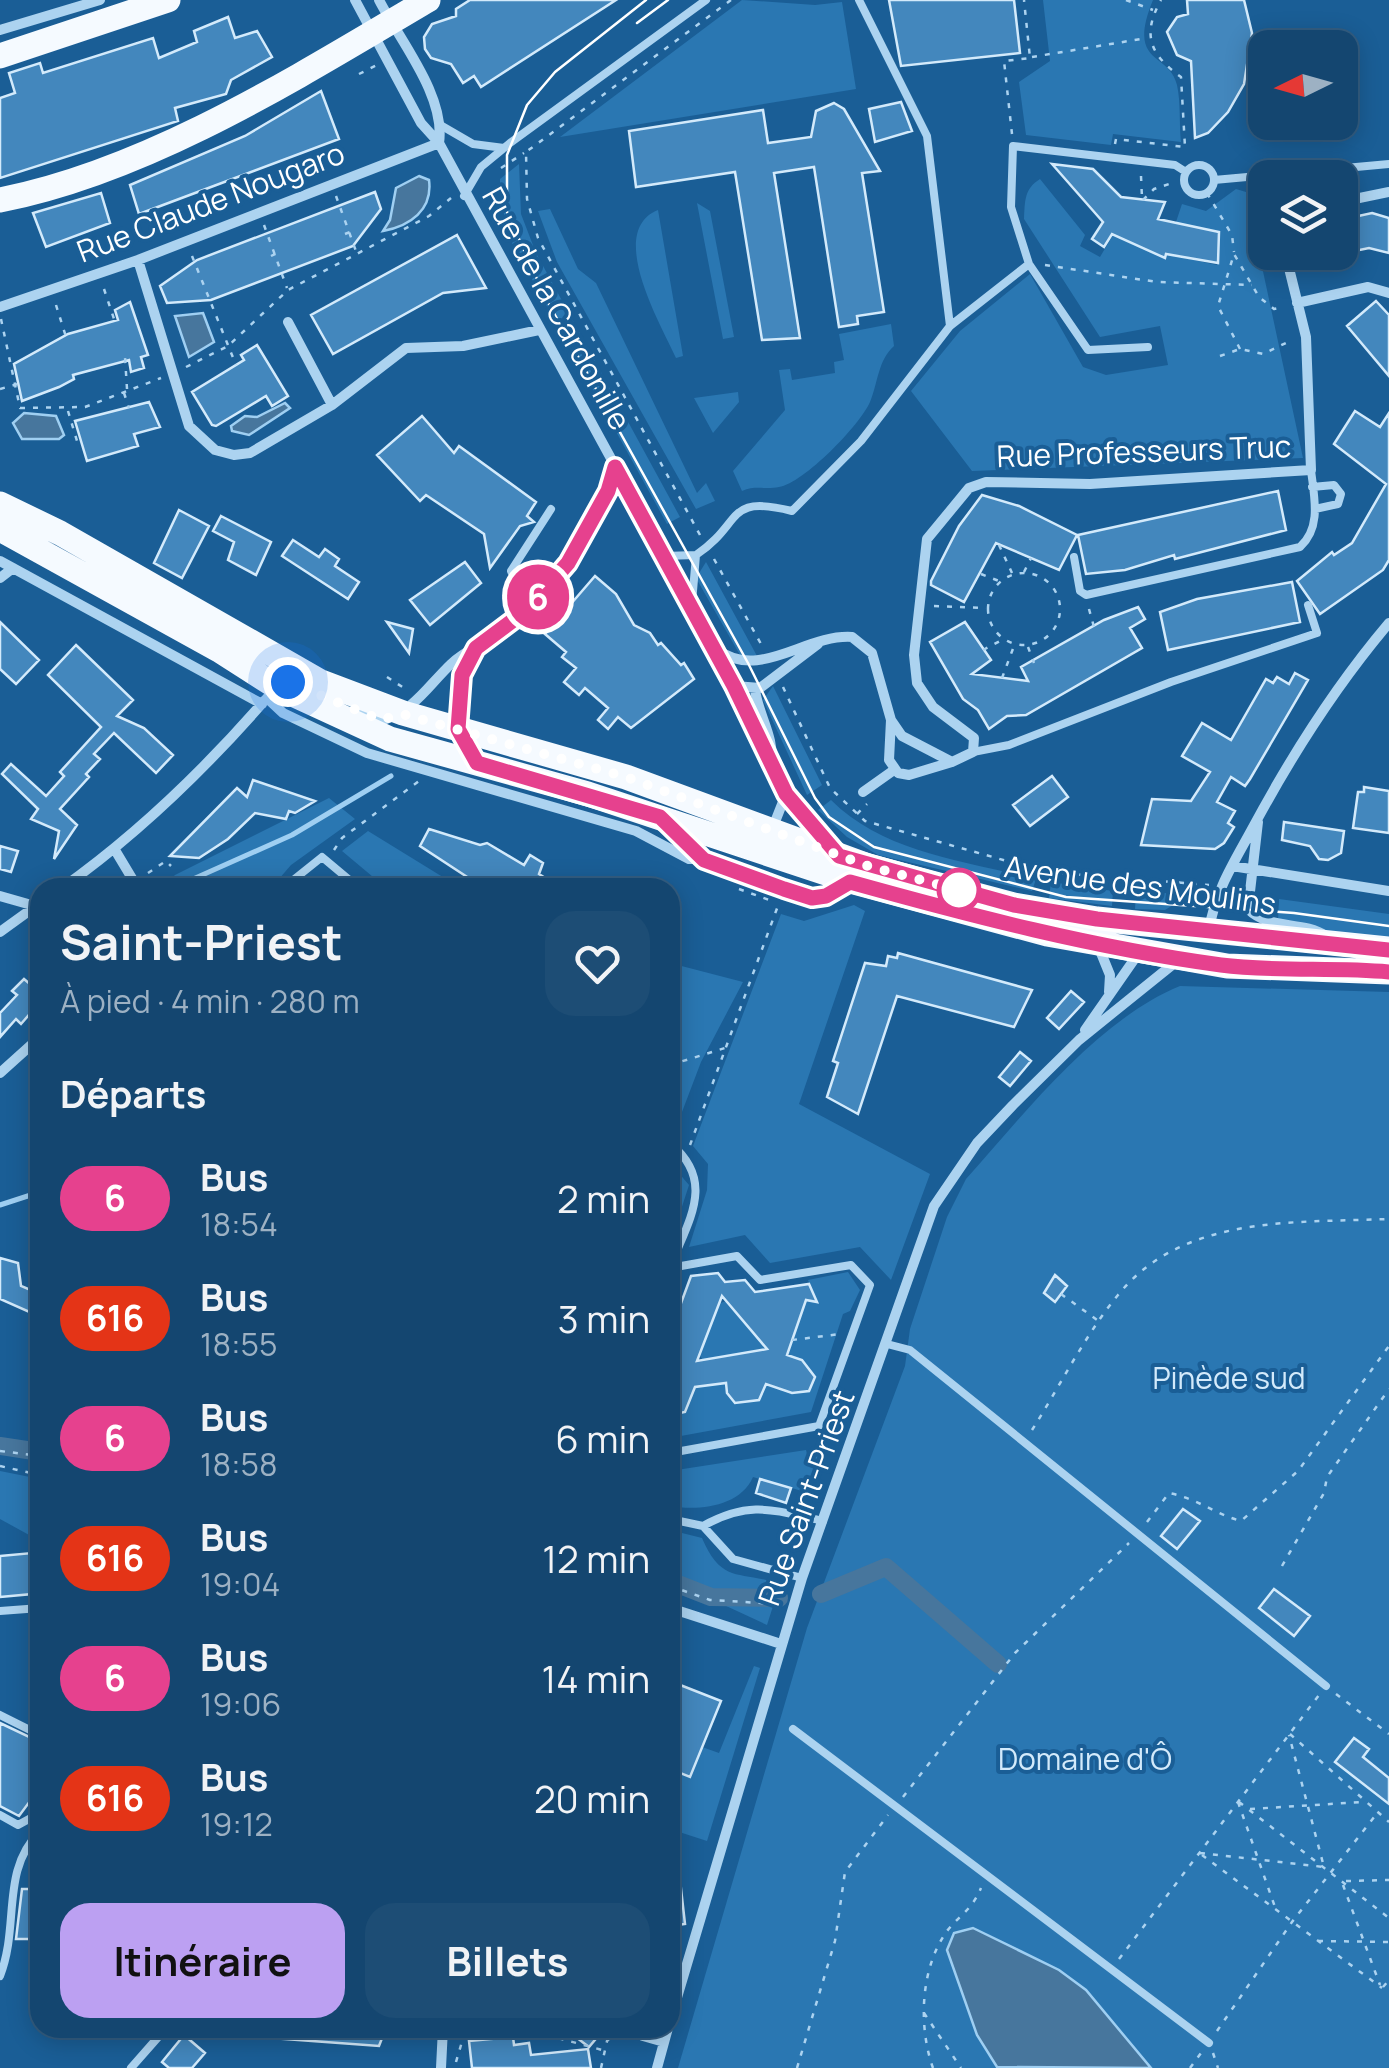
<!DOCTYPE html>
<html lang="fr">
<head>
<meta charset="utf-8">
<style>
	body { margin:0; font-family:Manrope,sans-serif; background:#1d4d75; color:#f1f3f6; height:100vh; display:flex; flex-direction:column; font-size:38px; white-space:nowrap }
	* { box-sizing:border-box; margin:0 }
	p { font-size:32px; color:#9db1c3 }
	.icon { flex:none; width:55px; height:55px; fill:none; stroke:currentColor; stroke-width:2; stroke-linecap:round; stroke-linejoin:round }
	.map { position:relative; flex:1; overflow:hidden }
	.side { position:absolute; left:30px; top:878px; width:650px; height:1160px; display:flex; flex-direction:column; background:#144670; border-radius:30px; box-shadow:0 5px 25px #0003,0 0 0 2px #335e83 }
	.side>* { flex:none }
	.badge { padding:0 20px; border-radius:32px; font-size:35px; line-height:65px }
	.needle { width:65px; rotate:265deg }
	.tools { position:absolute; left:1248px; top:30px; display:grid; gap:20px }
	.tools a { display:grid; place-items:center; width:110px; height:110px; border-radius:20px; background:#144670; box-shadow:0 5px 25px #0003,0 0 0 2px #335e83; font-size:50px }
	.you { position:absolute; width:50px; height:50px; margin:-25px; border:8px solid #fff; border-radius:50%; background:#1a73e8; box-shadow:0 0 0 15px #1a73e833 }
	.map>.badge { position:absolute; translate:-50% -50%; box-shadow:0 0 0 5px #fff }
	h2 { padding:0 30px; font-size:38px; line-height:90px }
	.round { display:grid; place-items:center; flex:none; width:105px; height:105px; border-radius:30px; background:#1d4d75 }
	.overview { display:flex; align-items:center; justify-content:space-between; height:170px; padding:0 30px }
	h1 { font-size:48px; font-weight:700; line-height:75px }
	.cta { display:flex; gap:20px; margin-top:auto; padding:20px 30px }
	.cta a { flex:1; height:115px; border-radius:30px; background:#bca0f2; color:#111; font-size:40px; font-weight:700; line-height:115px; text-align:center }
	.cta a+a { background:#1d4d75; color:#f1f3f6 }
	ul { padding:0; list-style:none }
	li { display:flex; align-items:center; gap:30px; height:120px; padding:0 30px }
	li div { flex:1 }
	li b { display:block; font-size:38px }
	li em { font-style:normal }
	li .badge { min-width:110px; font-weight:700; text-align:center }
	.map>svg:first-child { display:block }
	.green { fill:#2a77b2 }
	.water { fill:#47769d; stroke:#9fcff2; stroke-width:2.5 }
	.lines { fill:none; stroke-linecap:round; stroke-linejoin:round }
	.stream { stroke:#9fcff2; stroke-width:5 }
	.canal { stroke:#47769d; stroke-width:18 }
	.building { fill:#4387bd; stroke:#d3eafb; stroke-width:2.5; fill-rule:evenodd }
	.path { stroke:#acd3f0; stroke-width:2.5; stroke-dasharray:5 8; stroke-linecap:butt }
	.service { stroke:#acd3f0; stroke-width:8 }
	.minor { stroke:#acd3f0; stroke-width:10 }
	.primary { stroke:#f5faff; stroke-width:25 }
	.tram { stroke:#fff; stroke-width:2.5 }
	.line-casing { stroke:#fff; stroke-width:22 }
	.line { stroke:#e6418e; stroke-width:15 }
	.walk { stroke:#fff; stroke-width:10; stroke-dasharray:0 18 }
	.stop-dot { fill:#fff; stroke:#e6418e; stroke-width:5 }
	.labels { text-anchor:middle; stroke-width:8; stroke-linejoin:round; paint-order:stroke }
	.street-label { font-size:30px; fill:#fff; stroke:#1a5e96 }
	.park-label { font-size:30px; fill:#d3eafb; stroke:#1a5e96 }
</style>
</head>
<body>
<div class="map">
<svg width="1389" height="2068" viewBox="0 0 1389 2068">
	<rect width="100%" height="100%" fill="#1a5e96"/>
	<path class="green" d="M742 0 815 5 842 2 856 89 560 137Z
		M1043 0H1153C1126 66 1169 51 1177 85 1181 103 1179 124 1181 142L1113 134 1111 145 1026 135 1019 82 1050 61Z
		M519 164 521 214 536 253 680 517 667 524 512 243 500 200V179Z
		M1040 179 1085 235 1080 246 1100 257 1116 230 1125 236 1123 240 1165 258 1166 254 1217 265 1218 232 1175 225 1182 204 1206 211 1236 189 1246 192 1303 458 972 471 911 391 960 331 1030 274 1083 367 1106 375 1168 365 1160 326 1100 337 1024 219C1025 201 1024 189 1040 179Z
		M697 203 710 211 734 337 723 339Z
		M550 209 578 269 596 283 697 493 706 483 715 501 696 509 557 262 538 211Z
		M658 210 683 356 676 358C660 323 606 231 658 210Z
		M891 324 894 346C878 360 878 383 870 402 860 425 804 483 779 487 765 490 756 485 742 491L733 471 785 410 779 370 790 369 792 380 835 373 834 362 844 360 839 334Z
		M738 392 739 402 713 433 694 398Z
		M706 562 757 656 740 655 696 578Z
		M773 686 822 785 807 795 763 700Z
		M329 798 355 819 291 865 272 887H163L175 875Z
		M831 800C884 853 965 861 1036 879L1032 891 878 855 847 837 818 810Z
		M368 831 459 887H385L342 851Z
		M1051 882 1113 891 1112 906 1049 898Z
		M1136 892 1191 894 1165 910 1135 909Z
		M1279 899 1389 914V943L1278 921Z
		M854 905 865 911 799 1104 930 1174 891 1280 860 1247 770 1263 745 1235 689 1247 707 1190 708 1164 693 1146 781 914 804 921Z
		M670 963 743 982 701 1062 674 1133 670 1129Z
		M1180 986 1389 992V2068H678L807 1628 905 1366 910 1329 947 1217 966 1179C1025 1113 1097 1020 1180 986Z
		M671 1164 689 1185 670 1244V1167Z
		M848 1272 860 1290 850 1311 843 1314 811 1412 670 1438V1415L685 1412 695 1387 726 1383 727 1393 735 1403 759 1400 763 1377 792 1393 809 1391 815 1377 802 1360 787 1355 806 1300 813 1293 808 1280Z
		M727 1301 774 1357 703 1360 699 1355 720 1303Z
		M806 1450 808 1458 820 1456 809 1493 753 1477C740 1507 698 1511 670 1506V1471Z
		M0 1471 40 1479V1541L0 1519Z
		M670 1530 702 1538C722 1585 740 1570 780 1584L767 1625 670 1580Z
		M754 1666 760 1668 707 1841 670 1829V1769L702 1747 719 1753Z"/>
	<path class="water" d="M419 176 429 180C433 210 410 226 383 231L390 220 396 188Z
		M203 313 214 342 189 357 175 316Z
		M285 403 290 408 249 435 232 431 231 426 245 416 257 417Z
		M24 413 56 416 64 435 59 439H22L13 423Z
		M973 1928 1059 1970 1086 1990 1151 2068 997 2067 977 2035 947 1950 954 1933Z"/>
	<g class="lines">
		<path class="stream" d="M173 888 292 835 391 776
			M0 1205 40 1192"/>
		<path class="canal" d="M0 1446 40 1452
			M670 1581 711 1597 779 1598
			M821 1594 886 1567 998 1664"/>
	</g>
	<path class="building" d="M470 0H616L481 87 474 76 463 83 451 64 431 58 425 49 424 37 432 24 456 16V9Z
		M889 0H1014L1020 53 901 66Z
		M1187 0H1244L1252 33 1244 84 1228 112 1208 133 1195 138 1191 61 1177 55 1167 32 1177 17 1188 14Z
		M228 17 235 38 257 31 272 57 231 80 226 94 175 108 178 121 0 178V98L15 93 9 73 40 63 43 73 153 38 159 58 197 42 194 31Z
		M321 91 339 139 139 214 130 185 245 136Z
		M901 102 912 131 875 142 869 109Z
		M834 103 844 109 880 171 862 173 884 312 857 316 858 324 839 327 814 167 774 173 800 338 762 340 735 172 636 187 629 131 763 110 768 143 811 137 816 111Z
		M1052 164 1093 169 1121 197 1165 202 1158 219 1219 232 1218 263 1166 254 1165 258 1112 234 1104 247 1092 239 1103 222Z
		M375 192 381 209 353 246 211 300 167 303 160 286 197 260Z
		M101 193 110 223 46 247 33 213Z
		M1372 213 1389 218V253L1369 248 1340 254V220Z
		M457 235 486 288 443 293 333 354 311 315Z
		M1376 301 1389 315V376L1347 326Z
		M130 302 148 355 141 357 144 368 131 372 129 360 73 375 74 379 59 387 22 401 14 364 68 334 118 320 115 310Z
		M257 345 288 396 272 406 266 396 216 426 212 425 192 392 244 360 241 355Z
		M149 402 160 427 134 434 138 446 87 461 75 421Z
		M1355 411 1380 427 1389 413V560L1383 570 1320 614 1297 581 1332 552 1334 555 1352 543 1386 484 1334 444Z
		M422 416 454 453 459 446 536 502 527 516 534 522 520 526 490 568 484 534 426 495 420 501 377 455Z
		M1278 491 1286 530 1175 559 1174 555 1125 570 1086 574 1078 535Z
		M982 495 1019 506 1077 535 1059 570 996 543 964 602 931 585V581L959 526Z
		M179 510 209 526 182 578 154 563Z
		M221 516 271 542 256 575 228 560 234 542 213 531Z
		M293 540 319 557 325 549 339 559 335 566 359 582 348 599 282 556Z
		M465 562 481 583 430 625 410 600Z
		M595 576 616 594 634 625 650 633 658 645 661 643 681 665 684 663 694 679 631 728 618 717 608 729 598 720 608 708 585 688 579 695 564 682 576 668 562 657 566 652 545 634Z
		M1292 582 1300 622 1168 650 1160 612 1197 599Z
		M1138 607 1145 619 1130 628 1142 648 1026 715 1007 716 989 729 978 710 963 699 930 642 965 622 991 660 972 674 1028 681 1021 667 1104 620Z
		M0 622 39 660 16 684 0 669Z
		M387 622 413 629 409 653Z
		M76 645 133 700 117 716 144 728 173 755 156 773 114 733 94 754 100 759 86 774 89 777 60 809 77 825 54 859 59 831 31 819 38 809 2 774 11 764 46 796 64 776 60 772 101 727 48 675Z
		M1295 673 1308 680 1250 779 1245 786 1231 777 1217 802 1235 811 1228 823 1234 827 1224 843 1215 849 1141 845 1152 799 1191 801 1210 772 1182 756 1202 723 1231 740 1266 679 1273 683 1277 677 1289 684Z
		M1052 776 1068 797 1030 826 1013 805Z
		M253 780 315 801 295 813 289 811 286 819 255 813 228 839 199 858 170 856 237 788 247 797Z
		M1364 787 1389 791V833L1353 828 1358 792H1364Z
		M1284 822 1344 831 1341 853 1328 860 1319 859 1310 846 1282 840Z
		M429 829 480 845 487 843 524 865 530 855 543 863 539 874 561 888H484L420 846Z
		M0 846 18 851 11 872 0 869Z
		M898 953 1032 990 1014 1027 897 996 858 1114 827 1097 838 1063 833 1061 865 963 886 966 888 956 897 958Z
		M24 979 37 990 33 995 40 1002 21 1024 16 1019 0 1037V1013L17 995 12 991Z
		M1071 991 1084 1002 1059 1029 1047 1018Z
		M1020 1052 1031 1061 1010 1086 999 1077Z
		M0 1258 18 1263 21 1286 40 1294 34 1314 0 1299Z
		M718 1273 725 1282 745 1280 755 1292 809 1284 817 1302 806 1300 787 1355 802 1360 815 1377 809 1391 792 1393 766 1384 759 1400 735 1403 727 1393 726 1383 695 1387 685 1412 670 1415V1333L691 1276ZM722 1296 767 1349 697 1361Z
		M1055 1275 1067 1286 1055 1302 1044 1293Z
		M760 1479 791 1488 786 1503 756 1493Z
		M1183 1509 1200 1521 1177 1549 1161 1536Z
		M32 1553V1594L0 1597V1556Z
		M1274 1589 1310 1616 1294 1636 1259 1608Z
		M670 1681 721 1701 690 1777 670 1769Z
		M0 1723 40 1742V1796L36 1793 19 1816 0 1806Z
		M1354 1738 1369 1749 1363 1757 1389 1778V1804L1335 1762Z
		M679 1871 685 1924 670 1926V1872Z
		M22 1889H40V1939H16Z
		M273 2028H386L379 2046 272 2038Z
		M564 2028H605L589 2047Z
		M184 2035 205 2053 192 2068H169L162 2062Z
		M513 2037 514 2045 529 2043 531 2055 588 2049 591 2068H472L469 2041Z"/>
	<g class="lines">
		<path class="path" d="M1126 0 1153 10
			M1032 57 1147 38
			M359 74 377 65
			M1012 134 1004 61 1030 58 1024 0
			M1115 144 1116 139 1185 147 1181 77C1149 54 1142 34 1161 0
			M501 168 524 153
			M1141 176 1142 198
			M1207 193 1232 235 1234 252
			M336 196 357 254
			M1143 200 1154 189 1175 182
			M264 225 287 288
			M345 234 352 231
			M192 256 236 365
			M271 256 277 253
			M1045 265 1157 282 1252 285
			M104 289 116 325
			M56 305 67 340
			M1 319 20 408 85 407 161 378
			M1240 349 1218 306 1234 254 1259 297 1274 309 1284 307
			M1220 356 1240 349 1263 354 1290 341
			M186 367 228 346 288 290 429 216 451 198
			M0 389 18 384
			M127 389 125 357 131 356
			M124 393 129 408
			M68 411 77 441 80 440
			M1160 463 1166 450
			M700 535 538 238 527 199 526 152 731 0
			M999 545 1012 573
			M714 559 761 644
			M1024 572 1031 558
			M988 609a36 36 0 1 1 72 0a36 36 0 1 1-72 0Z
			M981 574 999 581
			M934 606 986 608
			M1089 609 1094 627
			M1028 647 1034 663
			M983 650 1002 640
			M387 677 407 690
			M1002 678 1014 646
			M783 687 830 788 865 821 1046 872 1209 885
			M857 814 867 804
			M334 850 342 838 419 781
			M148 873 166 861 171 866
			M739 889 769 900
			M670 1065 725 1048
			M690 1145 779 903
			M670 1199 679 1176
			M1061 1294 1100 1322
			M792 1340 840 1334
			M1032 1430C1060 1386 1085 1335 1118 1295 1183 1214 1296 1223 1389 1219
			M0 1451 40 1456
			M0 1466 40 1475
			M1147 1522 1169 1493C1196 1498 1215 1514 1241 1521L1298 1471 1389 1346
			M1282 1566 1324 1493 1327 1477 1389 1389
			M670 1586 710 1600 778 1604
			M1336 1694 1389 1734
			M1290 1734 1389 1822
			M903 1797 1015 1653 1129 1543
			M1238 1802 1275 1907
			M1239 1802 1389 1918
			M1250 1809 1362 1802
			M1200 1853 1324 1867 1289 1735
			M1202 1855 1382 1988
			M1346 1881 1389 1880
			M1343 1885 1380 1985
			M1318 1941 1389 1942
			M1119 1959 1319 1695
			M1383 1987 1389 1980
			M924 2013 961 2068
			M521 2028 606 2051
			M1217 2031 1292 1922 1378 1812
			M1213 2053 1218 2068
			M456 2062 466 2028
			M601 2068 607 2041 620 2028
			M797 2068 835 1941 845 1872 888 1815
			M933 2068C919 2029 920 1974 943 1937 955 1917 970 1914 981 1888
			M1190 2068 1201 2053"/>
		<path class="service" d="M442 126 473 144 504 148
			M1184 180a15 15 0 1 1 30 0a15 15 0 1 1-30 0Z
			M1214 180 1389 164
			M464 196 481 167 510 143 706 0
			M950 326 1029 264
			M1148 347 1088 350 1029 264 1011 207 1013 146 1175 165 1186 172
			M1312 487 1334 485 1341 494 1338 504 1315 509
			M664 556 696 555C744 523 724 494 792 511L861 441 950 326 927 136 859 0
			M1074 557 1080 591 1086 595 1300 547C1322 527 1314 497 1311 470
			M692 603 696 555
			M528 609 511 571 551 509
			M973 752 1009 745 1171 682 1317 633 1308 605
			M678 834 703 859
			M292 881 322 857 359 888
			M285 888 292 881 300 888
			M670 1143C717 1182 688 1220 670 1268
			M670 1268 737 1256 760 1280 851 1265 870 1285 819 1426 670 1453
			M887 1344 910 1350 1326 1686
			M40 1391V1414
			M670 1519 703 1526 733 1559 802 1578
			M703 1526C750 1500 773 1510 823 1521
			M0 1611 40 1608
			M0 1715 40 1735
			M793 1729 1209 2043
			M0 1815 18 1825 40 1813
			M0 1976C20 1925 0 1871 40 1831
			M131 2068 160 2035"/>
		<path class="minor" d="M355 0 421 123 439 143 735 686 786 794 828 844
			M379 0C400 41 446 96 439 143
			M0 30 100 0
			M1340 202 1389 192
			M138 260 189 426 215 450 234 455 250 453 332 405 406 348 463 346 539 330
			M1297 303 1368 287 1389 293
			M0 307 138 260 439 143
			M288 322 332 405
			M0 561 262 704
			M0 578 13 568
			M718 650C760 681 805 634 852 637L872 653 891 720
			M735 686 760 688 818 644
			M755 690C759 717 775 737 771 764
			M267 698 283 713 367 753 636 831 689 859H704L783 889 812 898 827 896 848 883
			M359 712 381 721C416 709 426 688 451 664 466 650 486 642 502 630 556 589 595 531 615 467
			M891 720 902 736 952 762 909 775 898 773 889 760Z
			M474 759C450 715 454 692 476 648
			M952 762 973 752 974 738 933 707 917 683 914 655 927 539 969 488 986 482 1090 484 1311 470 1306 337 1285 252
			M863 792 894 770
			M1258 822 1248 909C1270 931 1302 920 1326 936
			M773 827 786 794
			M115 850 133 880 129 888
			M1232 866 1389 891
			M62 888C138 834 205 769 266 699
			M0 896 35 906
			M1209 930C1215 892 1233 864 1251 831 1291 756 1334 688 1389 623
			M0 932 40 903
			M1099 948 1110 975 1109 992
			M1085 1030 1138 954
			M0 1073 40 1037
			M670 1608 781 1644
			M670 2021 802 1578 934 1206 977 1143 1013 1105 1079 1040 1177 961
			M633 2028 643 2036 664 2042
			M441 2068 443 2028
			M657 2068 668 2028"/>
		<path class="primary" d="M0 56 168 0
			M0 200C149 171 299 76 428 0
			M0 504 60 533 321 682 403 713 626 777 868 866 1014 905 1097 919 1389 949
			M0 529 219 650 277 687 390 739 588 794 850 881 1047 934 1227 966 1389 972"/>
		<path class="tram" d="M646 0 555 72 527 105 507 155V212L545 297 748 663 815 798 829 817 874 847 1066 897 1294 913 1389 926
			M637 23 668 0"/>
	</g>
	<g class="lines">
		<g class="line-casing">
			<path id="line" d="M1389 950 1097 919 1014 905 839 856 786 794 734 686 615 467 608 491 568 563 528 609 476 648 462 675 458 729 477 763 660 817 704 860 784 889 812 898 826 896 850 882C972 916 1095 948 1221 965 1276 972 1334 967 1389 972"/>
		</g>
		<use href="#line" class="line"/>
		<path class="walk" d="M288 682 381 720 402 714 626 777 868 866 959 890"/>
	</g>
	<circle class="stop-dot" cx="959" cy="890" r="20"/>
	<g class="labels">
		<g class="street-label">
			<text transform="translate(211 203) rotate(-21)" y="10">Rue Claude Nougaro</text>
			<text transform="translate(556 309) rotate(61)" y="10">Rue de la Cardonille</text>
			<text transform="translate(1144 452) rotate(-2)" y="10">Rue Professeurs Truc</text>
			<text transform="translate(1140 886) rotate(8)" y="10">Avenue des Moulins</text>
			<text transform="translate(807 1498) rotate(-70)" y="10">Rue Saint-Priest</text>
		</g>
		<g class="park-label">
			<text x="1229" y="1389">Pinède sud</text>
			<text x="1085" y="1770">Domaine d'Ô</text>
		</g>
	</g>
</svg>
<div class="tools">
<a><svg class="needle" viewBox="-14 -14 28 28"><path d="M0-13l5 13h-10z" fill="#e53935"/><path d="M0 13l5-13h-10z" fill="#9db1c3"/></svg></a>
<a><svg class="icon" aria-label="layers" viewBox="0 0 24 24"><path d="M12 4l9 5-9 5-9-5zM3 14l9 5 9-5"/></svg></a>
</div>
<div class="you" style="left:288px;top:682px"></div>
<b class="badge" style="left:538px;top:597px;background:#e6418e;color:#fff">6</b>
<section class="side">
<div class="overview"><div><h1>Saint-Priest</h1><p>À pied · 4 min · 280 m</p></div><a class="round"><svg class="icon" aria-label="heart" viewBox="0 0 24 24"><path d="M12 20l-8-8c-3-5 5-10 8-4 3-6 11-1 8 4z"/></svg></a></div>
<h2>Départs</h2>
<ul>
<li><span class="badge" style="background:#e6418e;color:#fff">6</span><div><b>Bus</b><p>18:54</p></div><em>2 min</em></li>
<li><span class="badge" style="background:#e43417;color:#fff">616</span><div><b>Bus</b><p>18:55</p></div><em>3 min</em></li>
<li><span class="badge" style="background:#e6418e;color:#fff">6</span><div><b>Bus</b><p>18:58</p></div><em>6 min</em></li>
<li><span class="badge" style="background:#e43417;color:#fff">616</span><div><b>Bus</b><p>19:04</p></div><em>12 min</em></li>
<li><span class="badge" style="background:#e6418e;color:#fff">6</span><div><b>Bus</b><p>19:06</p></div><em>14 min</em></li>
<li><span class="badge" style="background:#e43417;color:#fff">616</span><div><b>Bus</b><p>19:12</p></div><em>20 min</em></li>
</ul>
<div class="cta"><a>Itinéraire</a><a>Billets</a></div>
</section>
</div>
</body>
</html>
